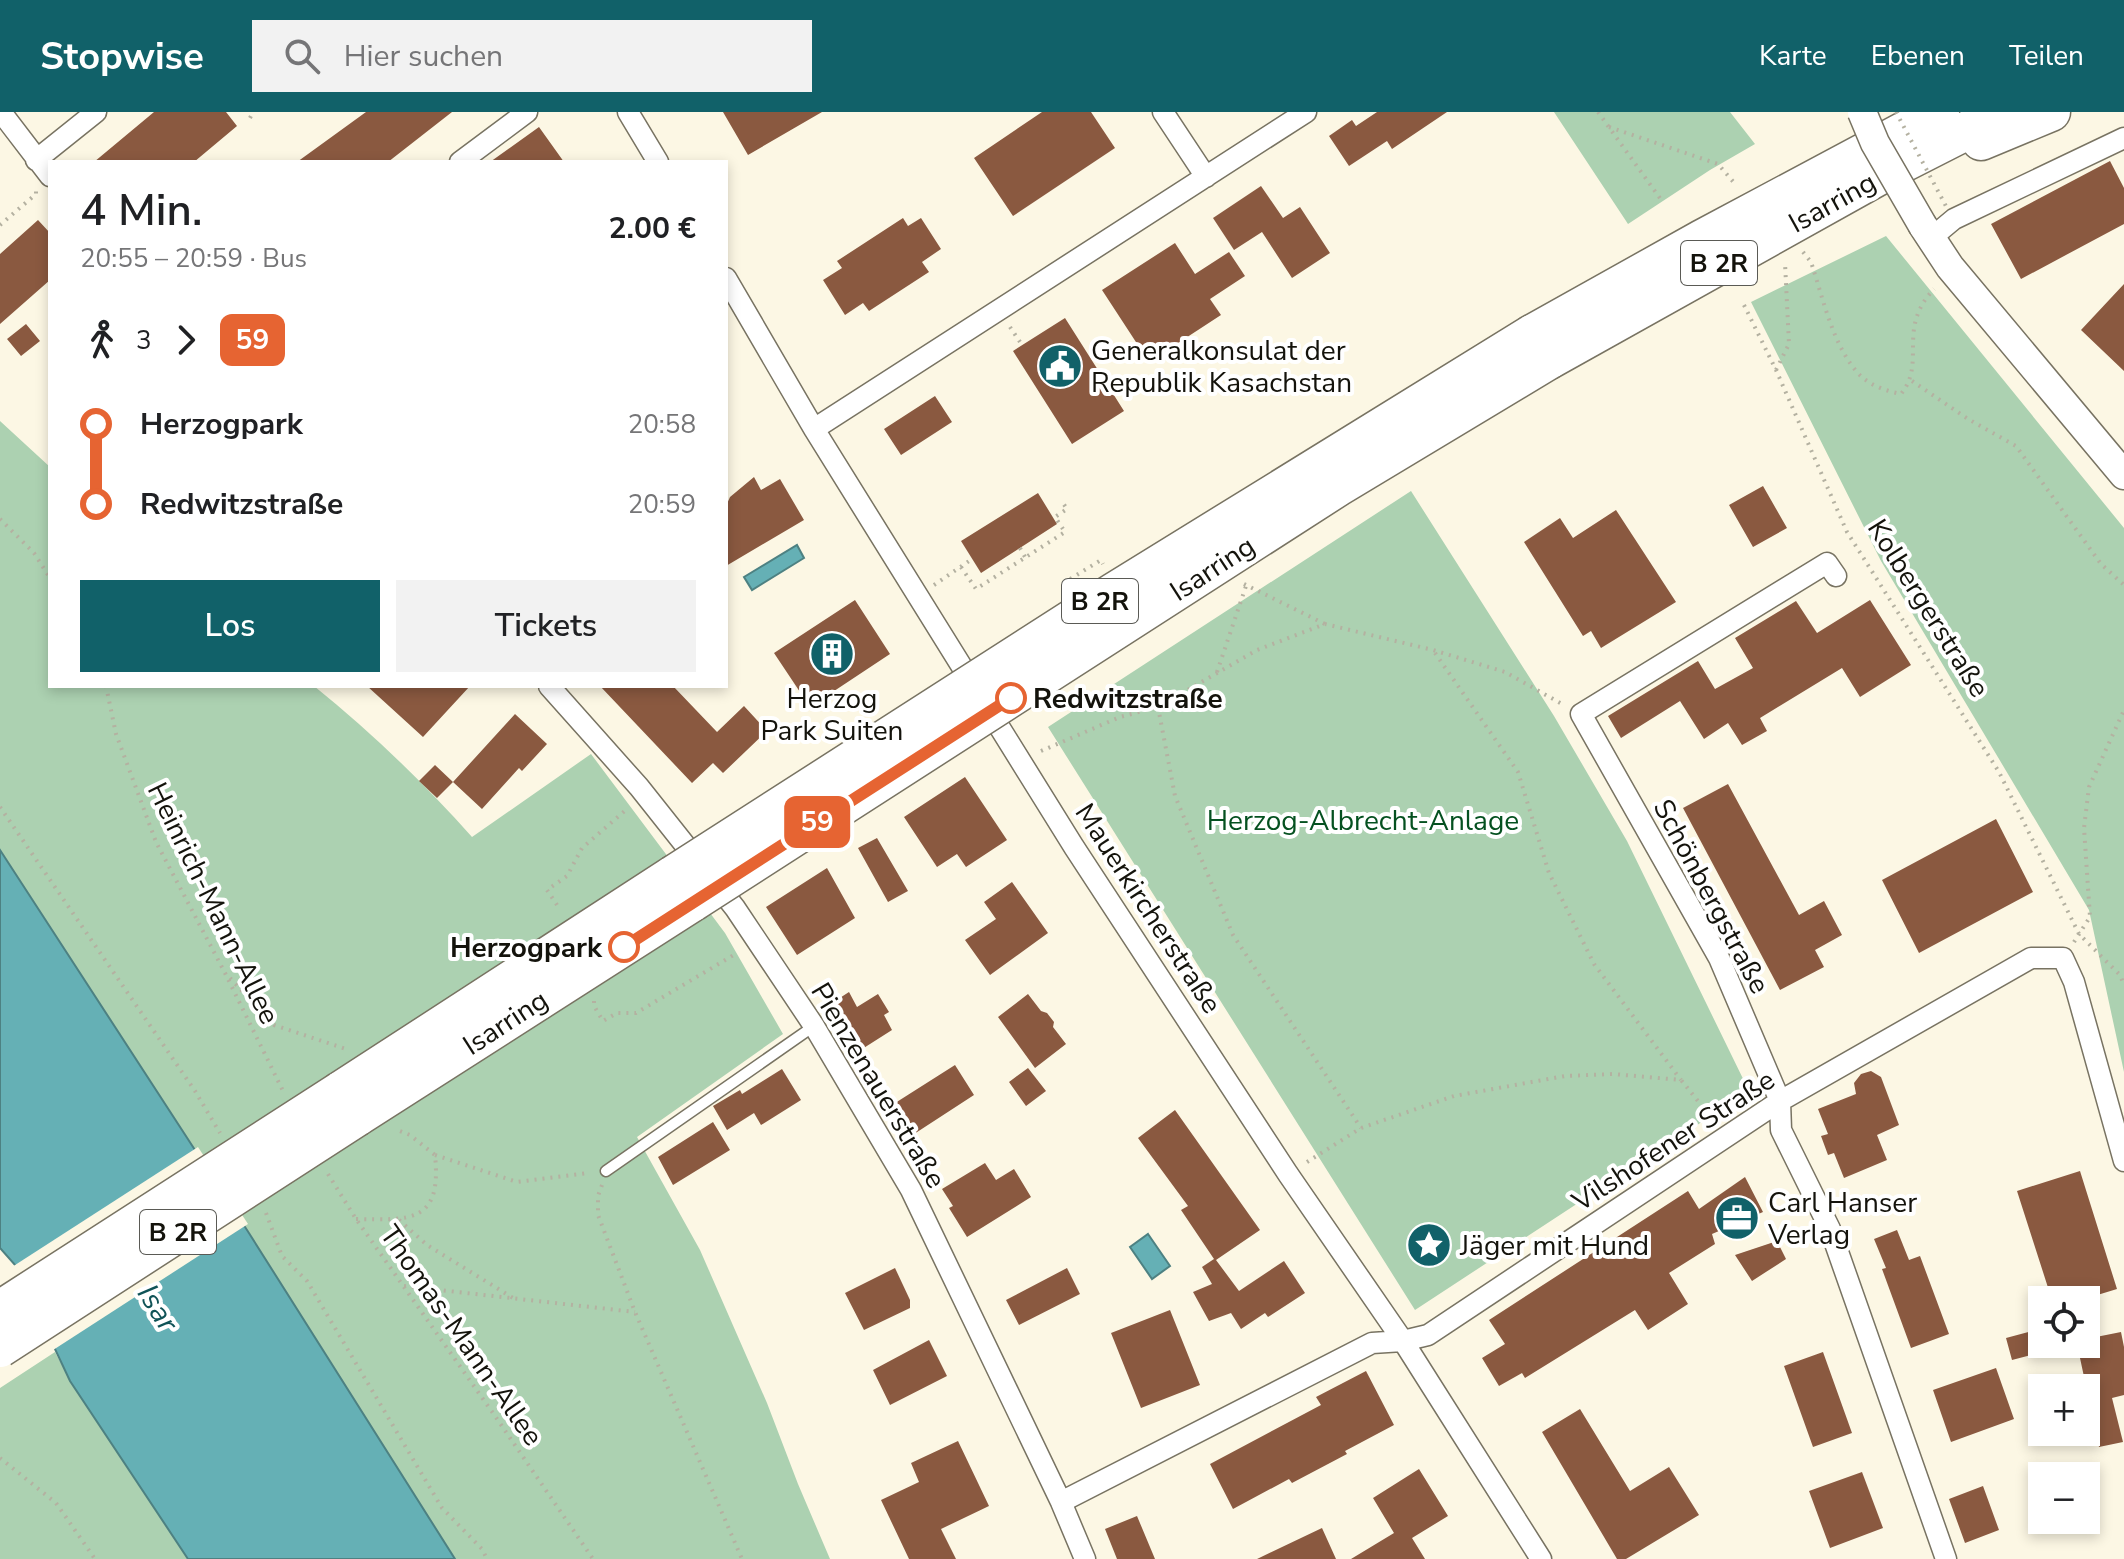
<!DOCTYPE html>
<html lang="de">
<head>
<meta charset="utf-8">
<style>
	body { margin:0; font-family:"Nunito Sans",sans-serif; background:#f2f2f2; color:#202124; height:100vh; display:flex; flex-direction:column; font-size:30px; white-space:nowrap }
	* { box-sizing:border-box; margin:0 }
	p { font-size:26px; color:#757577 }
	.icon { flex:none; width:44px; height:44px; fill:none; stroke:currentColor; stroke-width:2; stroke-linecap:round; stroke-linejoin:round }
	.map { position:relative; flex:1; overflow:hidden }
	.drawer { position:absolute; left:48px; top:48px; width:680px; height:528px; display:flex; flex-direction:column; background:#fff; border-radius:0px; box-shadow:0 4px 12px #0003 }
	.drawer>* { flex:none }
	.badge { padding:0 16px; border-radius:12px; font-size:28px; line-height:52px }
	.fabs { position:absolute; left:2028px; top:1174px; display:grid; gap:16px }
	.fabs a { display:grid; place-items:center; width:72px; height:72px; border-radius:0px; background:#fff; box-shadow:0 4px 12px #0003; font-size:40px }
	.map>.badge { position:absolute; translate:-50% -50%; box-shadow:0 0 0 4px #fff }
	.legs { display:flex; align-items:center; gap:12px; height:88px; padding:0 32px; font-size:26px }
	.legs p { margin-inline-start:auto }
	.headline { display:flex; align-items:center; justify-content:space-between; height:136px; padding:0 32px }
	h1 { font-size:44px; font-weight:600; line-height:60px }
	.cta { display:flex; gap:16px; margin-top:auto; padding:16px 32px }
	.cta a { flex:1; height:92px; border-radius:0px; background:#116169; color:#fff; font-size:32px; font-weight:600; line-height:92px; text-align:center }
	.cta a+a { background:#f2f2f2; color:#202124 }
	ul { padding:0 32px; list-style:none }
	li { display:flex; align-items:center; gap:28px; height:80px; font-size:30px }
	li i { display:grid; place-items:center; width:12px; height:100%; margin:0 10px; background:currentColor }
	li i::after { content:''; width:20px; height:20px; margin:-10px; border:6px solid; border-radius:50%; background:#fff }
	li p { margin-inline-start:auto }
	li:first-child i { background:linear-gradient(#0000 50%,currentColor 0) }
	li:last-child i { background:linear-gradient(currentColor 50%,#0000 0) }
	header { display:flex; align-items:center; gap:48px; box-sizing:border-box; height:112px; padding:0 40px; background:#116169; color:#fff }
	header strong { font-size:38px }
	nav { display:flex; gap:44px; margin-inline-start:auto; font-size:28px }
	.search { width:560px; height:72px; background:#f2f2f2; display:flex; align-items:center; gap:20px; box-sizing:border-box; padding:0 28px; border-radius:0px; color:#757577; font-size:30px }
	.map>svg:first-child { display:block }
	.green { fill:#acd1b1 }
	.water { fill:#65b0b5; stroke:#4d8182; stroke-width:2 }
	.pier { fill:#fcf7e4 }
	.building { fill:#8a5940 }
	.lines { fill:none; stroke-linecap:round; stroke-linejoin:round }
	.lane-casing { stroke:#787362; stroke-width:13 }
	.street-casing { stroke:#787362; stroke-width:23 }
	.secondary-casing { stroke:#787362; stroke-width:31 }
	.highway-casing { stroke:#787362; stroke-width:41 }
	.path { stroke:#b4b1a1; stroke-width:4; stroke-dasharray:2 6; stroke-linecap:butt }
	.lane { stroke:#fff; stroke-width:10 }
	.street { stroke:#fff; stroke-width:20 }
	.secondary { stroke:#fff; stroke-width:28 }
	.highway { stroke:#fff; stroke-width:38 }
	.secondary-bridge-casing { stroke:#787362; stroke-width:31; stroke-linecap:butt }
	.highway-bridge-casing { stroke:#787362; stroke-width:41; stroke-linecap:butt }
	.path-bridge { stroke:#b4b1a1; stroke-width:4; stroke-dasharray:2 6; stroke-linecap:butt }
	.secondary-bridge { stroke:#fff; stroke-width:28 }
	.highway-bridge { stroke:#fff; stroke-width:38 }
	.line-1-casing { stroke:#fff; stroke-width:18 }
	.line-1 { stroke:#e66432; stroke-width:12 }
	.stop-1-dot { fill:#fff; stroke:#e66432; stroke-width:4 }
	.labels { text-anchor:middle; stroke-width:8; stroke-linejoin:round; paint-order:stroke }
	.shield { fill:#fff; stroke:#5a5a55; stroke-width:2 }
	.shield-label { font-size:26px; font-weight:bold; fill:#14130c }
	.street-label { font-size:28px; fill:#14130c; stroke:#fff }
	.poi-label { font-size:28px; fill:#14130c; stroke:#fff; text-anchor:start }
	.stop-label { font-size:28px; font-weight:bold; fill:#14130c; stroke:#fff; text-anchor:start }
	.park-label { font-size:28px; fill:#055120; stroke:#fff }
	.water-label { font-size:30px; font-style:italic; fill:#105357; stroke:#fff }
</style>
</head>
<body>
<header>
<strong>Stopwise</strong>
<div class="search"><svg class="icon" aria-label="search" viewBox="0 0 24 24"><circle cx="10" cy="10" r="6"/><path d="M15 15l6 6"/></svg>Hier suchen</div>
<nav><a>Karte</a><a>Ebenen</a><a>Teilen</a></nav>
</header>
<div class="map">
<svg width="2124" height="1447" viewBox="0 0 2124 1447">
	<rect width="100%" height="100%" fill="#fcf7e4"/>
	<path class="green" d="M1554 0H1730L1755 32 1710 58 1628 112Z
		M1886 124 2124 416V960L2089 798 1881 449 1751 190Z
		M0 309 50 355V574H314C371 620 424 671 472 725L591 642 725 821 783 922 637 1025 700 1138 767 1291 798 1372 830 1447H455L247 1118 0 738Z
		M1411 379 1554 604 1627 729 1749 979 1415 1198 1048 615Z
		M55 1240 70 1269 188 1447H0V1276Z"/>
	<path class="water" d="M797 433 804 446 752 478 744 465Z
		M0 738 247 1118 455 1447H188L70 1269 16 1154 0 1136Z
		M1148 1122 1170 1154 1152 1167 1130 1135Z"/>
	<path class="pier" d="M198 1035 248 1112 50 1240 12 1155Z"/>
	<path class="building" d="M154 0H226L237 14 194 50H94Z
		M366 0H452L388 50H297Z
		M723 0H822L748 43Z
		M1042 0H1091L1115 36 1013 104 974 46Z
		M1377 0H1447L1392 37 1387 29 1349 54 1329 24 1352 8 1356 14Z
		M539 15 564 50H490Z
		M2110 49 2124 76V112L2021 167 1991 112Z
		M1261 74 1283 106 1300 95 1330 141 1292 166 1262 120 1234 138 1213 106Z
		M903 106 908 114 921 106 941 137 922 150 929 160 869 199 863 191 845 203 823 168 842 156 837 149Z
		M38 108 50 121V168L0 212V142Z
		M1175 131 1195 162 1229 140 1245 164 1210 187 1221 203 1149 250 1102 178Z
		M2124 172V259L2081 218Z
		M1065 206 1124 299 1072 332 1013 239Z
		M26 212 40 229 21 244 7 227Z
		M935 284 952 310 901 343 884 317Z
		M754 365 761 378 780 367 804 408 726 454V394L730 385Z
		M1763 374 1787 416 1753 435 1729 393Z
		M1038 381 1057 412 981 461 961 429Z
		M1616 398 1676 490 1601 536 1591 519 1583 524 1524 430 1560 406 1573 426Z
		M855 488 890 542 810 595 774 541Z
		M1870 488 1911 553 1860 585 1842 556 1760 606 1767 619 1742 633 1728 611 1704 627 1680 589 1621 626 1608 604 1698 549 1715 577 1753 556 1735 526 1796 489 1817 521Z
		M367 574H470L423 625Z
		M600 574H673L717 620 744 594 767 619 723 661 713 651 692 671Z
		M515 602 547 632 522 659 519 656 482 697 453 670Z
		M435 653 453 670 437 686 419 669Z
		M965 665 1007 728 966 755 957 742 937 755 904 705Z
		M1728 672 1799 803 1824 789 1842 823 1815 838 1824 855 1780 878 1683 696Z
		M1996 707 2033 780 1919 841 1882 768Z
		M877 726 908 779 888 790 858 736Z
		M827 756 855 806 797 843 766 795Z
		M1012 770 1048 821 990 863 965 828 996 807 984 790Z
		M849 880 857 895 878 882 889 900 884 903 892 918 859 939 829 893Z
		M1028 882 1041 899 1047 901 1054 910 1053 915 1066 932 1035 956 998 905Z
		M955 953 974 983 911 1024 892 993Z
		M1028 956 1046 979 1026 994 1009 970Z
		M782 957 801 988 761 1013 754 1001 727 1018 713 994 740 978 742 982Z
		M1871 959 1881 965 1899 1013 1877 1023 1887 1048 1844 1066 1834 1041 1828 1043 1821 1024 1828 1022 1818 997 1856 982 1854 971 1861 962Z
		M1175 998 1260 1118 1216 1148 1239 1179 1284 1149 1305 1181 1268 1205 1265 1201 1241 1217 1231 1201 1209 1209 1193 1180 1212 1172 1202 1155 1214 1147 1181 1098 1188 1094 1138 1026Z
		M713 1010 730 1038 673 1073 658 1045Z
		M985 1051 996 1068 1014 1057 1031 1085 967 1125 949 1096 953 1094 942 1077Z
		M2080 1059 2117 1177 2081 1188H2052L2017 1079Z
		M1745 1065 1763 1100 1712 1122 1715 1132 1669 1161 1688 1192 1648 1218 1635 1198 1525 1266 1522 1261 1499 1274 1482 1246 1505 1232 1489 1208 1688 1079 1699 1097Z
		M1897 1118 1909 1148 1920 1144 1949 1222 1911 1236 1882 1157 1886 1156 1874 1127Z
		M1777 1129 1786 1147 1752 1169 1735 1143Z
		M895 1156 910 1188V1196L864 1218 845 1181Z
		M1067 1156 1080 1182 1019 1213 1006 1188Z
		M1170 1198 1200 1273 1141 1296 1111 1221Z
		M2036 1218 2042 1240 2012 1248 2006 1226Z
		M2121 1220 2124 1235V1283L2112 1286 2123 1330 2099 1335 2077 1232H2086V1227Z
		M929 1228 947 1264 890 1293 873 1258Z
		M1823 1240 1852 1321 1813 1335 1784 1254Z
		M1996 1256 2014 1307 1951 1330 1933 1278Z
		M1366 1259 1394 1313 1345 1339 1347 1342 1292 1371 1289 1367 1233 1397 1210 1352 1321 1293 1316 1285Z
		M1580 1297 1630 1379 1669 1355 1699 1403 1626 1447H1617L1542 1320Z
		M958 1329 989 1394 941 1417 956 1447H909L881 1388 919 1370 911 1351Z
		M1419 1357 1448 1404 1412 1426 1425 1447H1351L1394 1421 1373 1386Z
		M1862 1360 1883 1416 1830 1436 1809 1379Z
		M1983 1374 1999 1418 1965 1431 1949 1387Z
		M1137 1404 1155 1447H1117L1105 1417Z
		M1322 1416 1336 1447H1257Z"/>
	<g class="lines">
		<g class="lane-casing">
			<path id="lane" d="M606 1059 814 914"/>
		</g>
		<g class="street-casing">
			<path id="street" d="M1 0 50 64
				M628 0 658 50
				M1163 0 1206 65
				M36 48 96 0
				M460 50 527 0
				M1930 127 1954 107 2124 26
				M726 166 814 317 1074 735 1288 1062 1403 1229 1541 1447
				M814 317 1306 0
				M1836 464 1827 451 1581 602 1719 846 1780 989 1781 1018 1830 1117 1946 1447
				M549 574 639 675 735 796 814 914 911 1078 1061 1390 1085 1447
				M1061 1390 1372 1231 1403 1229 1428 1223 1780 989 2031 846H2063L2074 870 2124 1049"/>
		</g>
		<g class="secondary-casing">
			<path id="secondary" d="M1923 114 1950 155 2124 363"/>
		</g>
		<g class="highway-casing">
			<path id="highway" d="M1981 29 2051 0
				M1532 222 1702 127 1940 0
				M1549 248 1891 57 2003 0
				M340 979 673 763
				M357 1005 693 790"/>
		</g>
		<path class="path" d="M1598 0 1662 89
			M250 6 253 0
			M1609 15 1718 52 1736 73
			M0 113 36 82V79
			M1803 140 1811 150C1823 186 1832 231 1857 260 1868 273 1886 279 1901 282 1927 250 1896 217 1934 177
			M1744 193 1776 258 1847 420 1999 660 2079 822 2120 863 2124 873
			M1010 215 1022 233
			M1776 258 1789 232 1785 151
			M1912 269 1968 307 2016 334 2101 452 2124 473
			M0 407 34 441 50 466
			M1020 436 1025 445
			M961 455 976 477 1065 420 1055 405 1067 397 1063 391
			M1070 472 1067 469 1101 448 1103 452
			M1244 472 1325 512
			M934 473 972 447
			M1435 541 1518 660 1549 761 1594 852 1681 968
			M1217 560 1246 474
			M106 574 116 622 156 730 225 861 284 981
			M1158 595 1175 684 1233 823 1361 1016
			M1041 639 1120 605 1158 595 1257 538 1325 512 1433 538 1505 560 1562 592
			M0 695 195 979 220 1021
			M557 793 547 778 567 764 582 736 628 696
			M2074 830 2090 805 2084 716 2089 675 2124 598
			M230 866 274 913 349 938
			M594 889V894L603 909 617 901H636L737 841
			M435 1043 517 1070 588 1061
			M1307 1050 1361 1016 1454 984 1565 964 1613 962 1681 968 1714 1009
			M328 1062 356 1107 495 1304 593 1447
			M602 1073 598 1084V1103L635 1200 742 1447
			M266 1101 282 1144 307 1169 442 1396 482 1437 487 1447
			M356 1107C411 1108 442 1111 435 1043L410 1023 395 1017
			M399 1108 427 1133 513 1186
			M404 1174 635 1200
			M0 1346 56 1391 95 1447"/>
		<use href="#lane" class="lane"/>
		<use href="#street" class="street"/>
		<use href="#secondary" class="secondary"/>
		<use href="#highway" class="highway"/>
		<g class="secondary-bridge-casing">
			<path id="secondary-bridge" d="M1862 0 1875 31 1923 114"/>
		</g>
		<g class="highway-bridge-casing">
			<path id="highway-bridge" d="M673 763 1114 480 1532 222
				M693 790 1338 375 1549 248
				M0 1198 340 979
				M0 1236 357 1005"/>
		</g>
		<path class="path-bridge" d="M1896 0 1948 98"/>
		<use href="#secondary-bridge" class="secondary-bridge"/>
		<use href="#highway-bridge" class="highway-bridge"/>
	</g>
	<g class="lines">
		<g class="line-1-casing">
			<path id="line-1" d="M624 835 1011 586"/>
		</g>
		<use href="#line-1" class="line-1"/>
	</g>
	<defs>
		<g id="civic-disc" transform="scale(2.3)"><circle r="9.5" fill="#116169" stroke="#fff"/><path d="M-.6-6.5H3V-4.5H.6V-3L4-1V1h2V6H-6V1h2V-1L-.6-3ZM-1.2 2.5V6h2.4V2.5Z" fill="#fff"/></g>
		<g id="building-disc" transform="scale(2.3)"><circle r="9.5" fill="#116169" stroke="#fff"/><path d="M-4-6H4V6H1V3H-1V6H-4ZM-2.5-4.3h1.7v1.8h-1.7ZM.8-4.3h1.7v1.8H.8ZM-2.5-1h1.7V.8h-1.7ZM.8-1h1.7V.8H.8Z" fill="#fff"/></g>
		<g id="office-disc" transform="scale(2.3)"><circle r="9.5" fill="#116169" stroke="#fff"/><path d="M-6-3h4V-5.5h4V-3h4V5H-6ZM-1-4.5V-3h2v-1.5ZM-6 0V1H6V0Z" fill="#fff"/></g>
		<g id="sight-disc" transform="scale(2.3)"><circle r="9.5" fill="#116169" stroke="#fff"/><path d="M0-6L1.8-2.2L6-1.7L2.9 1.2L3.7 5.4L0 3.3L-3.7 5.4L-2.9 1.2L-6-1.7L-1.8-2.2Z" fill="#fff"/></g>
	</defs>
	<g fill-rule="evenodd">
		<use href="#civic-disc" x="1060" y="254"/>
		<use href="#building-disc" x="832" y="542"/>
		<use href="#office-disc" x="1737" y="1106"/>
		<use href="#sight-disc" x="1429" y="1133"/>
	</g>
	<g class="stop-1-dot">
		<circle cx="1011" cy="586" r="14"/>
		<circle cx="624" cy="835" r="14"/>
	</g>
	<g class="labels">
		<g class="shield">
			<rect x="1681" y="129" width="76" height="44" rx="6"/>
			<rect x="1062" y="467" width="76" height="44" rx="6"/>
			<rect x="140" y="1098" width="76" height="44" rx="6"/>
		</g>
		<g class="shield-label">
			<text x="1719" y="160">B 2R</text>
			<text x="1100" y="498">B 2R</text>
			<text x="178" y="1129">B 2R</text>
		</g>
		<g class="street-label">
			<text transform="translate(1832 90) rotate(-29)" y="10">Isarring</text>
			<text transform="translate(1212 456) rotate(-33)" y="10">Isarring</text>
			<text transform="translate(1929 496) rotate(58)" y="10">Kolbergerstraße</text>
			<text transform="translate(1712 784) rotate(62)" y="10">Schönbergstraße</text>
			<text transform="translate(214 791) rotate(64)" y="10">Heinrich-Mann-Allee</text>
			<text transform="translate(1149 796) rotate(57)" y="10">Mauerkircherstraße</text>
			<text transform="translate(505 910) rotate(-33)" y="10">Isarring</text>
			<text transform="translate(879 973) rotate(59)" y="10">Pienzenauerstraße</text>
			<text transform="translate(1673 1028) rotate(-33)" y="10">Vilshofener Straße</text>
			<text transform="translate(462 1223) rotate(55)" y="10">Thomas-Mann-Allee</text>
		</g>
		<g class="poi-label">
			<text x="1091" y="248">Generalkonsulat der<tspan x="1091" dy="32">Republik Kasachstan</tspan></text>
			<text x="832" y="596" text-anchor="middle">Herzog<tspan x="832" dy="32">Park Suiten</tspan></text>
			<text x="1768" y="1100">Carl Hanser<tspan x="1768" dy="32">Verlag</tspan></text>
			<text x="1460" y="1143">Jäger mit Hund</text>
		</g>
		<g class="stop-label">
			<text x="1033" y="596">Redwitzstraße</text>
			<text x="602" y="845" text-anchor="end">Herzogpark</text>
		</g>
		<g class="park-label">
			<text x="1363" y="718">Herzog-Albrecht-Anlage</text>
		</g>
		<g class="water-label">
			<text transform="translate(158 1196) rotate(58)" y="10">Isar</text>
		</g>
	</g>
</svg>
<div class="fabs">
<a><svg class="icon" aria-label="locate" viewBox="0 0 24 24"><circle cx="12" cy="12" r="6"/><path d="M12 2v4M12 18v4M2 12h4M18 12h4"/></svg></a>
<a>+</a>
<a>−</a>
</div>
<b class="badge" style="left:817px;top:710px;background:#e66432;color:#fff">59</b>
<section class="drawer">
<div class="headline"><div><h1>4 Min.</h1><p>20:55 – 20:59 · Bus</p></div><b>2.00 €</b></div>
<div class="legs"><svg class="icon" aria-label="walk" viewBox="0 0 24 24"><circle cx="13" cy="4" r="2"/><path d="M13 8l-2 6 4 7M11 14l-3 7M7 12l3-4h3l4 4"/></svg>3<svg class="icon" aria-label="forward" viewBox="0 0 24 24"><path d="M9 5l7 7-7 7"/></svg><b class="badge" style="background:#e66432;color:#fff">59</b></div>
<ul>
<li><i style="color:#e66432"></i><b>Herzogpark</b><p>20:58</p></li>
<li><i style="color:#e66432"></i><b>Redwitzstraße</b><p>20:59</p></li>
</ul>
<div class="cta"><a>Los</a><a>Tickets</a></div>
</section>
</div>
</body>
</html>
